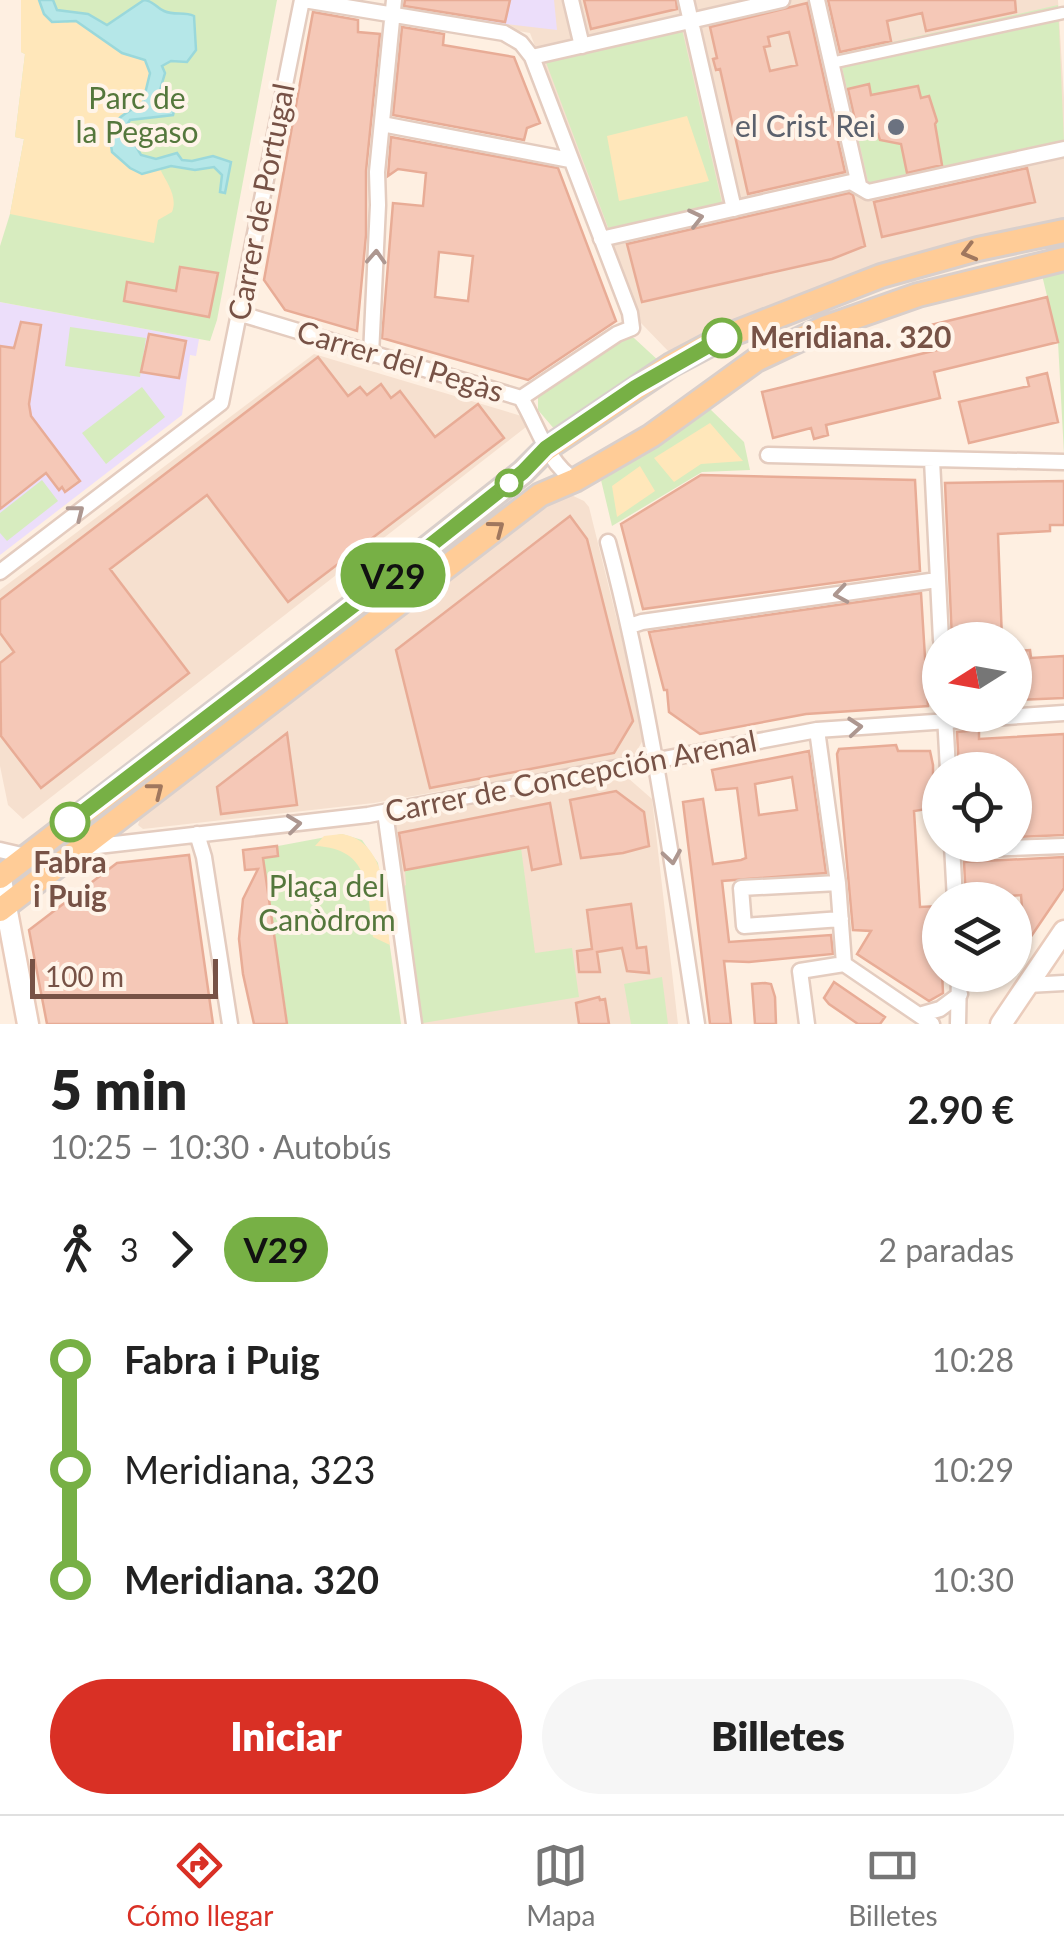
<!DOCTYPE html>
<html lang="es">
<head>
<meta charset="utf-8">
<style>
	body { margin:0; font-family:Lato,sans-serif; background:#f6f6f6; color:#222; height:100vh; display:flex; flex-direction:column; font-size:38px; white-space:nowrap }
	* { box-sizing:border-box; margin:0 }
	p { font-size:32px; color:#767676 }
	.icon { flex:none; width:55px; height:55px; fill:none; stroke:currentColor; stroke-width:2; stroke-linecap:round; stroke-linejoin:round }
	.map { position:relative; height:1024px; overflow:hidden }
	.panel { display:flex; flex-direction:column; background:#fff; flex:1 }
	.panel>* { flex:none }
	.badge { padding:0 20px; border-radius:32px; font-size:35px; line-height:65px }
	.needle { width:65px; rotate:259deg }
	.tools { position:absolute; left:922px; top:622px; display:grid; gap:20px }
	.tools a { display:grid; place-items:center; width:110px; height:110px; border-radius:50%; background:#fff; box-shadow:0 2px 8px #0004; font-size:50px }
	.scale { position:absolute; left:30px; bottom:25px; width:188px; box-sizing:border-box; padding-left:10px; border:5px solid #775246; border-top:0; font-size:28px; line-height:35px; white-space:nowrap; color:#775246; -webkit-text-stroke:8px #fff4e9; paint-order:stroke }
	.map>.badge { position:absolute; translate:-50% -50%; box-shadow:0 0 0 5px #fff }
	.legs { display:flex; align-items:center; gap:15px; height:110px; padding:0 50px; font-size:32px }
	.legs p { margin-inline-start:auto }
	.overview { display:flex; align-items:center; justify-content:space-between; height:170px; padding:0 50px }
	h1 { font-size:55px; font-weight:800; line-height:75px }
	.cta { display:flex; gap:20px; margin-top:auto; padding:20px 50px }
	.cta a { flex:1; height:115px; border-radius:60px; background:#d93025; color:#fff; font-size:40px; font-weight:800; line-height:115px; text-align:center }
	.cta a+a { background:#f6f6f6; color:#222 }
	ul { padding:0 50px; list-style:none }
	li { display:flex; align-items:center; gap:35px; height:110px; font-size:38px }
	li i { display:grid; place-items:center; width:15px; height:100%; margin:0 12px; background:currentColor }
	li i::after { content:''; width:25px; height:25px; margin:-12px; border:8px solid; border-radius:50%; background:#fff }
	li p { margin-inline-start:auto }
	li:first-child i { background:linear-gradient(#0000 50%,currentColor 0) }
	li:last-child i { background:linear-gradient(currentColor 50%,#0000 0) }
	.dock { display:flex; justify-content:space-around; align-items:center; height:140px; border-top:2px solid #e0e0e0; background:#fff; font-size:28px; color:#767676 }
	.dock a { display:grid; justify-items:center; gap:5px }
	.dock .selected { color:#d93025 }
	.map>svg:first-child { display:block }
	.residential { fill:#f6e0cf }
	.education { fill:#ecdefa }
	.green { fill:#d7ecbf }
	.sand { fill:#ffe7ba }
	.water { fill:#b5e7e8; stroke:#9ad8db; stroke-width:2.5 }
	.building { fill:#f5c8b7; stroke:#e8ac96; stroke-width:2.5; fill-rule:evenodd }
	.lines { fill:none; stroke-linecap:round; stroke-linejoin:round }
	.pedestrian-casing { stroke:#e4ccbf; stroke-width:15 }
	.minor-casing { stroke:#e4ccbf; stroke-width:19 }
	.secondary-casing { stroke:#eaccbc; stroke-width:25 }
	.primary-casing { stroke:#d9cfcb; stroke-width:28 }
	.pedestrian { stroke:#fff; stroke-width:10 }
	.minor { stroke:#fff; stroke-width:14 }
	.secondary { stroke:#fff; stroke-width:20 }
	.primary { stroke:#ffcc97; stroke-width:22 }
	.oneway { stroke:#ad9790 }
	.oneway2 { stroke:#a0775e }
	.line-1-casing { stroke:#fff; stroke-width:22 }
	.line-1 { stroke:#77b045; stroke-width:15 }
	.worship-dot { fill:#6b7280; stroke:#fff4e9; stroke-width:4 }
	.stop-1-dot { fill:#fff; stroke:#77b045; stroke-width:5 }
	.labels { text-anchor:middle; stroke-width:8; stroke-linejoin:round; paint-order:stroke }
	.park-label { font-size:30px; fill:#54773c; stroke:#fff4e9 }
	.worship-label { font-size:30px; fill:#5b616d; stroke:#fff4e9; text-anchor:end }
	.street-label { font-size:30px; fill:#775246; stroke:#fff4e9 }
	.stop-label { font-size:30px; font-weight:bold; fill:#775246; stroke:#fff4e9; text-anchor:start }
</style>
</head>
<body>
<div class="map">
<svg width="1064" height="1024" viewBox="0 0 1064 1024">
	<rect width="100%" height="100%" fill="#feefe1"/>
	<path class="residential" d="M397 0H1058L1064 99V218L902 258 774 306 678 354 669 352 640 322 530 33 396 10Z
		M314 354 535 420 23 819 8 805 0 766V590Z
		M569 494 584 501 589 507 642 721 649 730 633 757 374 803 143 829 138 825 141 816 553 500Z
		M628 778 652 799 678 1024H420L391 819Z"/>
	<path class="education" d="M486 0H554L557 30 481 21Z
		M0 302 199 339 196 356 190 355 182 415 0 555Z"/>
	<path class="green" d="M21 0H277L217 320 210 341 0 302V246L10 214 24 139 15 137 25 54 21 52Z
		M1058 5 1064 143 869 186 839 54Z
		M682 29 723 207 609 230 544 57Z
		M1064 271V454L1058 342 1042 275Z
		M70 327 146 338 140 377 65 366Z
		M625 338H634L660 362 556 431 538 410V397Z
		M142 387 165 417 106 464 82 433Z
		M709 408 744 442 750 470 702 472 612 526 601 480Z
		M42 480 58 501 7 541 0 533V513Z
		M342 834 362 840 378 863 401 1024H288L263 858 278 856V846Z
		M521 848 535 953 572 948 579 997 423 1023 404 886 406 885 405 870Z
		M662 977 668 1024H631L624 984Z"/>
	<path class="sand" d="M21 0H39L41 9 67 23 76 21 125 55 145 60 150 73 143 102C122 119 116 115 110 146 124 162 137 179 160 169 167 183 178 197 172 212L158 220 154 243 10 214 24 139 15 137 25 54 21 52Z
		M687 116 709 181 619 201 607 136Z
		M710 423 743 461 701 464 674 482 654 458Z
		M640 466 655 491 617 517 612 486Z
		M342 834C390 842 385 907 390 945L373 937C367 894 373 848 315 846L324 836Z"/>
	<path class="water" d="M39 0H53L57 10 88 14 107 25 144 0C154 1 155 7 164 11 175 16 184 11 194 16L196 50 187 62 171 61 162 66 165 73 160 90 174 111 173 115 130 120 125 128 141 155 156 159 177 153 182 160 192 161 213 156 231 162 225 193 220 192 222 175 214 167 195 170 171 166 142 174 130 168 112 152C106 118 121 118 143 102L150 73 145 60 122 53 76 21 52 22 44 14Z"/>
	<path class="building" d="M405 0H510L505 22 404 6Z
		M584 0H676L677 9 591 29Z
		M828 0H1015L1016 12 926 31 922 13 887 21 891 41 840 52Z
		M807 3 845 172 748 194 720 69 716 70 713 59 717 58 710 27ZM789 32 797 65 770 71 764 47 770 46 768 37Z
		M313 12 358 20V32L380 34 366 171V235L357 331 285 310 264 280Z
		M402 27 444 34 443 45 514 57 540 123 527 128 524 140 393 115Z
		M869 84 871 95 918 86 921 98 929 96 937 121 935 124 942 165 907 173 901 144 880 140 878 134 859 138 848 89Z
		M391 137 558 168 616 321 528 380 382 338 393 203 423 206 426 173 398 169 388 176ZM439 252 473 256 468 301 435 297Z
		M1027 168 1035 202 882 237 874 202Z
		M849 193 853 195 865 246 832 259 642 302 627 244Z
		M180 267 218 273 209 317 124 301 127 282 176 291Z
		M1047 297 1058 342 934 372 940 398 826 425 828 435 814 439 811 428 773 438 762 392 937 350 931 325Z
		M21 322 41 325 29 404 31 416 80 481 65 492 62 487 59 490 46 473 0 509V346L14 348Z
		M149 334 186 341 179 378 141 372Z
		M318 357 348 396 360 387 367 395 381 384 391 398 400 391 435 437 478 404 504 438 288 602 207 495 110 569 189 673 41 788 1 736 0 663 14 652 0 633V600Z
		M1047 373 1058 422 969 443 959 402 1029 386 1027 378Z
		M701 475 915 480 920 571 643 609 621 524Z
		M1064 481V525H1050V531L998 534 1002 640H952L945 483Z
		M570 516 587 539 633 721 614 753 430 788 396 650Z
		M921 593 928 706 806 714 700 734 669 712 667 690H664L649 632Z
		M1030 650 1031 658 1064 656V698L1015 700V651Z
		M979 730V739L1064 734V835L1015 837V770H959L957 732Z
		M287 733 297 805 221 814 217 787Z
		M896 745 898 751H930L933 765V808L914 811 920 907 939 906 943 993 929 1001 857 954 871 931 853 930 837 754 839 749Z
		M809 751 826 873 722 881 729 942 831 935 833 954 749 962 724 961 731 1024H710L683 802 703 799 713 864 741 860 746 858 737 788 716 790 712 770ZM792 777 797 810 759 815 755 784Z
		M616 791 644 812 649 846 623 853 581 858 570 800Z
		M550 803 561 864 532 870 528 847 405 870 399 833Z
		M277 846 278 856 263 858 287 1024H254L243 974 239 939 243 899 258 869 245 870 243 850Z
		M189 855 213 1024H47L29 930 117 863Z
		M1064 857V888L1015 960V920H1023L1021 895 966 900 964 862Z
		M631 904 637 948 646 947 649 973 627 971 622 948 597 952 600 972H579L577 951 592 949 587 910Z
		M834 982 885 1017 880 1024H858L829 1004 824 998Z
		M765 983 771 984 775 997 776 1024H755L752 984Z
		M599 997 600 1000 605 999 609 1024H579L576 1003Z"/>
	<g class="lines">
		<g class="pedestrian-casing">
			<path id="pedestrian" d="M831 63 1063 13"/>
		</g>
		<g class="minor-casing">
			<path id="minor" d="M304 0 504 33 521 43 532 57 630 313 632 328 617 334 521 398
				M571 0 582 46
				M686 0 734 209
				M817 0 859 185
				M532 57 782 0
				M382 124 570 160
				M601 239 851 182 868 192 1064 149
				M241 314 521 398C538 426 547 463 575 480
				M371 355 378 205 377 172 394 0
				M768 455 1064 462
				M932 460 941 640
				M608 542C650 701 672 862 697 1024
				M0 572 221 403 302 0
				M630 626 642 622 937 580
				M945 715 948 770
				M817 730 838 883 844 964 932 1024
				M385 812 414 1024
				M197 834 204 857 230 1024
				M952 845 955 900
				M89 847 368 815 817 730 1064 713
				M0 850 26 856
				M952 850 1064 846
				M838 883 741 888 744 926 841 919
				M1028 985 1064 983
				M919 1015 940 1009 960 994
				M807 1024 800 971 844 964
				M958 1024 959 975"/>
		</g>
		<g class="secondary-casing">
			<path id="secondary" d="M0 874 28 1024
				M1001 1024 1064 931"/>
		</g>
		<g class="primary-casing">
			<path id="primary" d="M0 877 384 582 523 472 546 449 671 365 722 338 881 276 978 249 1064 231
				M0 910 540 495 575 480 651 436 756 360 824 328 918 295 1064 259"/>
		</g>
		<use href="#pedestrian" class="pedestrian"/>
		<use href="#minor" class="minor"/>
		<use href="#secondary" class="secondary"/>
		<use href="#primary" class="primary"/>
	</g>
	<defs><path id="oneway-chevron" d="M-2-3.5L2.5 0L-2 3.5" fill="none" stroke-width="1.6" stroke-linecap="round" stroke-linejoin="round" transform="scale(2.5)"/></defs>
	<g class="oneway">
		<use href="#oneway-chevron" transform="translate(696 218) rotate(-13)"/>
		<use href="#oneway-chevron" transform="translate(376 257) rotate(-87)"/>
		<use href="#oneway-chevron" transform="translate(77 512) rotate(-38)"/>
		<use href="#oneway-chevron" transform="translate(841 594) rotate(171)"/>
		<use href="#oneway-chevron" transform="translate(855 727) rotate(-5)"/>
		<use href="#oneway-chevron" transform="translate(294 824) rotate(-7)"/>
		<use href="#oneway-chevron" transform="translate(672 857) rotate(81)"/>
	</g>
	<g class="oneway2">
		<use href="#oneway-chevron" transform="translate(969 252) rotate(165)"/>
		<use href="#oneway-chevron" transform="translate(497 528) rotate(-37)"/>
		<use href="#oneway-chevron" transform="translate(156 790) rotate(-38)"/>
	</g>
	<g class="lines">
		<g class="line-1-casing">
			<path id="line-1" d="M70 822 384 582 523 472 546 448 636 387 722 338"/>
		</g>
		<use href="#line-1" class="line-1"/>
	</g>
	<circle class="worship-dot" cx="896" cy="127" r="10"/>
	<g class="stop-1-dot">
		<circle cx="722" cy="338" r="18"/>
		<circle cx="509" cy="483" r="12"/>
		<circle cx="70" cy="822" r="18"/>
	</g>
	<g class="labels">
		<g class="park-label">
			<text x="137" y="109">Parc de<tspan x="137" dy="34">la Pegaso</tspan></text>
			<text x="327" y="897">Plaça del<tspan x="327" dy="34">Canòdrom</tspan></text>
		</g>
		<g class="worship-label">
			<text x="876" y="137">el Crist Rei</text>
		</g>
		<g class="street-label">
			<text transform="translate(262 202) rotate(-79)" y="10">Carrer de Portugal</text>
			<text transform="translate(400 362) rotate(17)" y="10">Carrer del Pegàs</text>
			<text transform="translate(571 777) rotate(-11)" y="10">Carrer de Concepción Arenal</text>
		</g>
		<g class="stop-label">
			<text x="750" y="348">Meridiana. 320</text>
			<text x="70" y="873" text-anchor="middle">Fabra<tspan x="70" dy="34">i Puig</tspan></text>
		</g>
	</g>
</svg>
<div class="tools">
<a><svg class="needle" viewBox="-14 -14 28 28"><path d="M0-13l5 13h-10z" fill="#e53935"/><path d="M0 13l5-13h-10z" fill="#767676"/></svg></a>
<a><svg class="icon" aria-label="locate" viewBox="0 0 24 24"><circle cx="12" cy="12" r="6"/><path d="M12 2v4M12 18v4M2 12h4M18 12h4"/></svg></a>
<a><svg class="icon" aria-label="layers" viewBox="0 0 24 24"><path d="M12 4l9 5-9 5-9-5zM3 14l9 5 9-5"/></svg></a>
</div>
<div class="scale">100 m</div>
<b class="badge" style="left:393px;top:575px;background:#77b045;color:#111">V29</b>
</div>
<section class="panel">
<div class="overview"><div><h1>5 min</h1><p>10:25 – 10:30 · Autobús</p></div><b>2.90 €</b></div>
<div class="legs"><svg class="icon" aria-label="walk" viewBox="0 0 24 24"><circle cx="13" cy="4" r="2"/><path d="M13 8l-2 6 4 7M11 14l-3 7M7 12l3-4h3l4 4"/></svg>3<svg class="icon" aria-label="forward" viewBox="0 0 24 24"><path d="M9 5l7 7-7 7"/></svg><b class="badge" style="background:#77b045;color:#111">V29</b><p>2 paradas</p></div>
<ul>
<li><i style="color:#77b045"></i><b>Fabra i Puig</b><p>10:28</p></li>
<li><i style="color:#77b045"></i><span>Meridiana, 323</span><p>10:29</p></li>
<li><i style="color:#77b045"></i><b>Meridiana. 320</b><p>10:30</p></li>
</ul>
<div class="cta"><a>Iniciar</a><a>Billetes</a></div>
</section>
<nav class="dock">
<a class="selected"><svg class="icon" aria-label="directions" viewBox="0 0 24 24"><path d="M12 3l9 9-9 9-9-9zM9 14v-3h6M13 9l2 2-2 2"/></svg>Cómo llegar</a>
<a><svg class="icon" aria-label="map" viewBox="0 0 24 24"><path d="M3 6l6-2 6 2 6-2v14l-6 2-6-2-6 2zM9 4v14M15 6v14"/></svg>Mapa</a>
<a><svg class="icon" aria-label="tickets" viewBox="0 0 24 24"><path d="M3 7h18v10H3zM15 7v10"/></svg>Billetes</a>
</nav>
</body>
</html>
